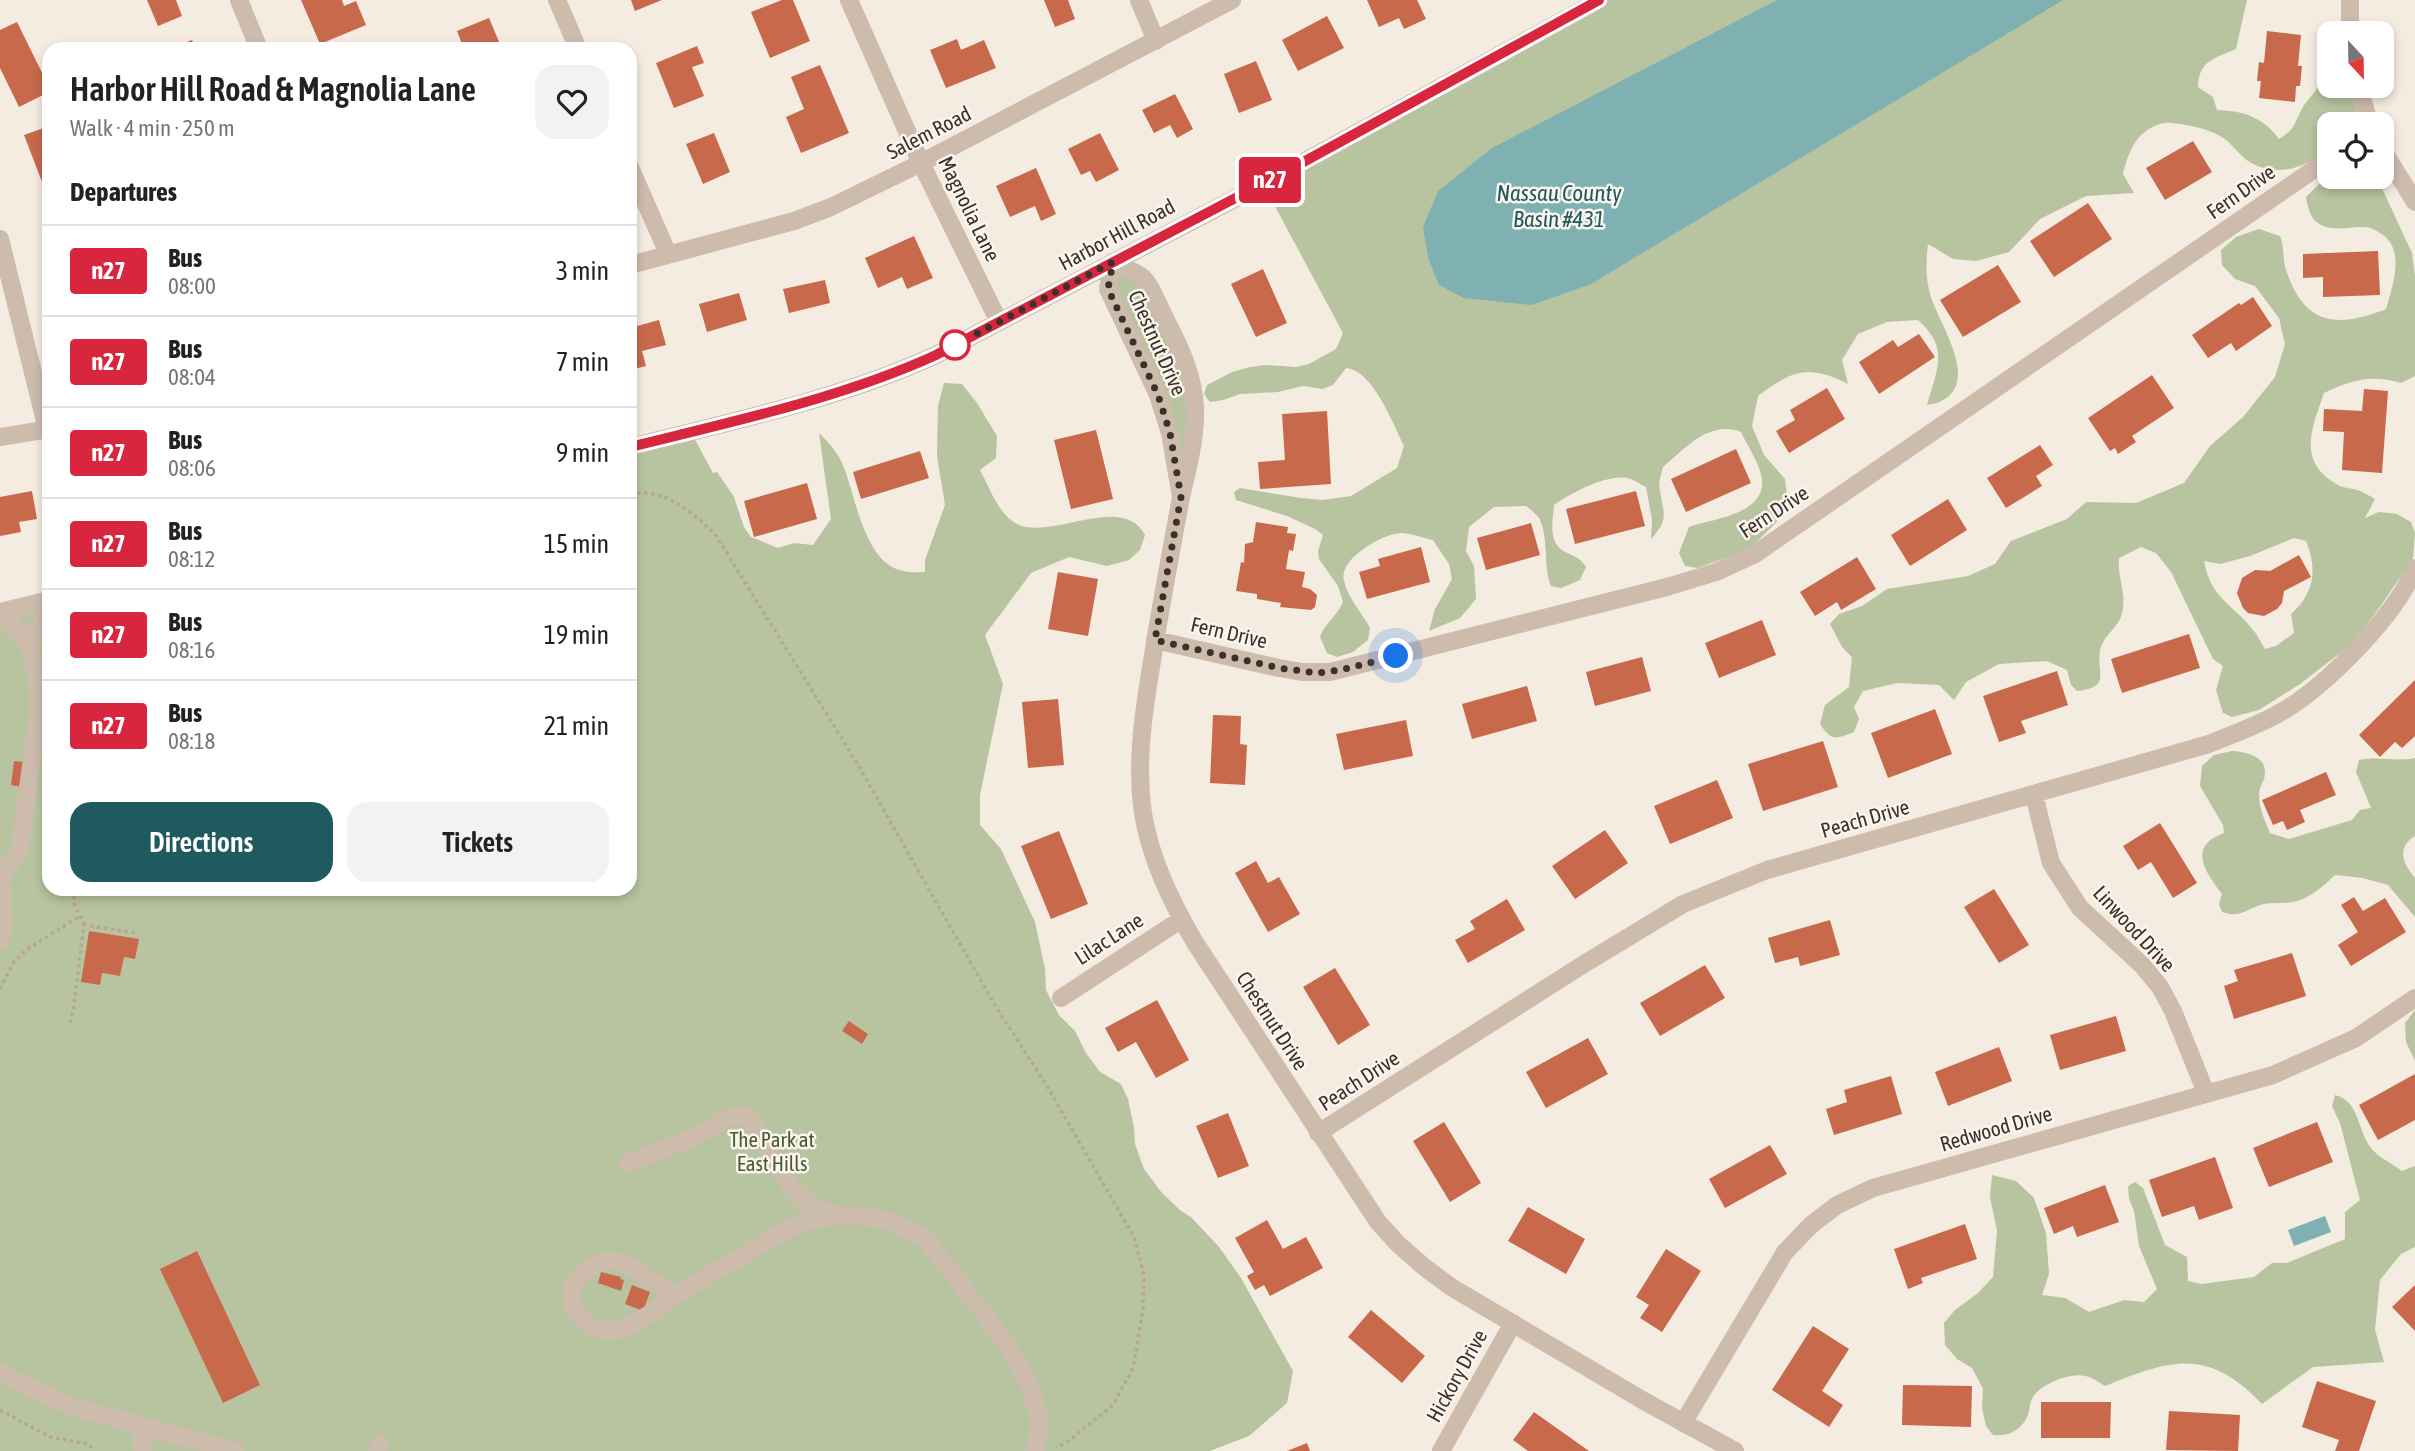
<!DOCTYPE html>
<html lang="en">
<head>
<meta charset="utf-8">
<style>
	body { margin:0; font-family:"Asap Condensed",sans-serif; background:#f2f2f2; color:#222; height:100vh; display:flex; flex-direction:column; font-size:26px; white-space:nowrap }
	* { box-sizing:border-box; margin:0 }
	p { font-size:23px; color:#767676 }
	.icon { flex:none; width:38px; height:38px; fill:none; stroke:currentColor; stroke-width:2; stroke-linecap:round; stroke-linejoin:round }
	.map { position:relative; flex:1; overflow:hidden }
	.panel { position:absolute; left:42px; top:42px; width:595px; height:854px; display:flex; flex-direction:column; background:#fff; border-radius:21px; box-shadow:0 4px 10px #0003 }
	.panel>* { flex:none }
	.badge { padding:0 14px; border-radius:5px; font-size:24px; line-height:46px }
	.needle { width:46px; rotate:158deg }
	.fabs { position:absolute; left:2317px; top:21px; display:grid; gap:14px }
	.fabs a { display:grid; place-items:center; width:77px; height:77px; border-radius:14px; background:#fff; box-shadow:0 4px 10px #0003; font-size:35px }
	.you { position:absolute; width:35px; height:35px; margin:-18px; border:5px solid #fff; border-radius:50%; background:#1a73e8; box-shadow:0 0 0 10px #1a73e833 }
	.map>.badge { position:absolute; translate:-50% -50%; box-shadow:0 0 0 4px #fff }
	h2 { padding:0 28px; font-size:26px; line-height:63px }
	.round { display:grid; place-items:center; flex:none; width:74px; height:74px; border-radius:21px; background:#f2f2f2 }
	.head { display:flex; align-items:center; justify-content:space-between; height:119px; padding:0 28px }
	h1 { font-size:33px; font-weight:600; line-height:52px }
	.button { display:flex; gap:14px; margin-top:auto; padding:14px 28px }
	.button a { flex:1; height:80px; border-radius:21px; background:#1f5a5e; color:#fff; font-size:28px; font-weight:600; line-height:80px; text-align:center }
	.button a+a { background:#f2f2f2; color:#222 }
	ul { padding:0; list-style:none }
	li { display:flex; align-items:center; gap:21px; height:91px; padding:0 28px; border-top:2px solid #e0e0e0 }
	li div { flex:1 }
	li b { display:block; font-size:26px }
	li em { font-style:normal }
	li .badge { min-width:77px; font-weight:700; text-align:center }
	.map>svg:first-child { display:block }
	.green { fill:#b8c4a0; fill-rule:evenodd }
	.water { fill:#7fb0b2 }
	.building { fill:#c8694b }
	.lines { fill:none; stroke-linecap:round; stroke-linejoin:round }
	.path { stroke:#b9a596; stroke-width:3.5; stroke-dasharray:3.5 3.5; stroke-linecap:butt }
	.minor { stroke:#cdbbac; stroke-width:18 }
	.line-casing { stroke:#fff; stroke-width:16 }
	.line { stroke:#d7263d; stroke-width:10 }
	.walk { stroke:#3b302b; stroke-width:7; stroke-dasharray:0 12.6 }
	.stop-dot { fill:#fff; stroke:#d7263d; stroke-width:3.5 }
	.labels { text-anchor:middle; stroke-width:5; stroke-linejoin:round; paint-order:stroke }
	.street-label { font-size:21px; fill:#3b302b; stroke:#fbf5ee }
	.park-label { font-size:21px; fill:#4a5a2e; stroke:#fbf5ee }
	.water-label { font-size:23px; font-style:italic; fill:#1f5a5e; stroke:#fbf5ee }
</style>
</head>
<body>
<div class="map">
<svg width="2415" height="1451" viewBox="0 0 2415 1451">
	<rect width="100%" height="100%" fill="#f4ebe1"/>
	<path class="green" d="M1600 0H2247L2236 49C2214 59 2199 60 2198 87L2213 97 2217 110C2244 111 2263 117 2279 139 2298 128 2294 120 2305 104 2308 99 2313 95 2316 90 2321 79 2320 69 2329 59V86H2348C2353 98 2359 110 2355 124H2329V151C2311 161 2292 174 2269 169 2244 164 2242 154 2226 140 2218 133 2202 128 2191 126 2183 125 2172 122 2164 123 2137 129 2129 150 2123 174L2134 193 2086 196 2040 219 2009 252 1976 261 1953 259 1928 244C1926 262 1925 279 1931 297 1940 325 1979 380 1943 400 1939 403 1932 404 1927 405 1937 368 1950 349 1918 320L1887 322 1858 334 1842 360 1848 384C1808 364 1793 370 1758 396L1752 426 1764 455 1785 479 1787 496 1776 523 1749 549 1698 568 1685 566 1679 553 1689 527C1714 518 1774 514 1760 471 1756 458 1747 445 1741 432 1709 420 1686 448 1663 467 1661 474 1658 483 1660 490 1663 514 1670 518 1651 539L1652 520 1646 487C1641 485 1636 481 1631 479 1610 472 1571 493 1554 505 1553 520 1548 540 1562 550 1573 557 1578 555 1586 567L1580 580 1561 588 1551 586C1543 567 1549 537 1539 518 1536 514 1530 509 1526 506L1494 507 1469 527 1466 551 1474 566 1476 599 1460 618 1429 631 1435 609 1452 579 1449 564 1433 540C1423 538 1410 533 1401 533 1382 534 1338 559 1344 581 1348 598 1362 613 1370 628L1368 640 1353 652 1337 657 1327 653 1320 637C1325 623 1337 616 1343 602L1338 586 1319 559 1318 551 1323 535 1315 529 1287 516 1236 500 1234 492 1240 488 1301 498 1323 500 1351 496 1397 468 1404 446C1393 424 1373 370 1346 368L1333 385 1322 389 1303 386 1278 392 1240 394 1223 400 1210 402 1204 394 1207 385 1232 372 1250 367 1265 365 1296 367 1309 364 1336 349 1343 333 1263 184Z
		M2333 177H2352L2380 184 2412 253 2415 276V376L2401 383C2373 374 2350 380 2324 393 2311 430 2297 462 2338 485 2343 488 2349 488 2354 489 2361 491 2368 495 2375 499L2365 518 2379 512 2397 514 2411 522 2415 533 2413 558 2380 607 2352 644 2300 684 2259 710 2232 717 2223 713 2216 690 2223 666 2213 659 2171 572 2156 553 2141 547 2119 558C2117 577 2127 593 2122 613 2119 628 2102 636 2100 651 2096 674 2112 687 2077 691L2071 685 2067 670 2047 661 1999 664 1966 682 1954 700 1939 685 1897 683 1863 691 1854 707 1859 719 1854 732C1835 739 1832 742 1820 724L1825 705 1849 687 1852 657 1842 647 1830 624 1839 614 1862 606 1887 589 1968 576 1995 564 2011 541 2067 519 2086 502 2136 503 2184 483 2210 446 2243 417 2275 377 2285 344 2279 318 2255 286 2235 279 2222 265 2221 250 2236 237 2259 229 2280 236C2285 249 2282 261 2287 273 2306 326 2338 328 2386 309 2393 285 2406 248 2380 233 2375 230 2370 227 2365 227 2351 226 2334 232 2321 225 2310 219 2308 208 2306 197L2321 182ZM2294 538 2306 541C2318 570 2314 593 2291 614L2294 633 2276 646 2265 649C2261 643 2258 635 2253 630 2232 603 2211 599 2204 561L2220 564 2250 556Z
		M1113 262 1144 278 1178 343 1196 431 1177 464 1108 289Z
		M944 383 962 384 977 403 997 436 996 458 980 470C990 488 998 514 1017 524 1051 541 1123 492 1145 535L1140 550 1129 560 1107 566 1069 557 1031 573 985 635 1003 684 980 795V825L1001 849 1035 922 1045 969 1046 990 1059 1015 1075 1031 1086 1053 1100 1072 1121 1084 1128 1099 1134 1128 1135 1144 1144 1169 1162 1193 1181 1211 1191 1217 1219 1247 1241 1278 1293 1371 1287 1403 1249 1436 1210 1451H0V612L49 599V889H630V447L691 432 713 473 717 472 734 497 744 527 751 537 778 548 794 543 813 545 831 519 819 433C828 442 836 450 842 463 856 494 863 563 903 571 910 573 918 572 925 572V560L945 505 937 456 938 406Z
		M2232 751C2248 752 2270 757 2264 779 2262 785 2259 788 2259 795 2259 809 2265 820 2270 833L2289 839 2352 820 2360 810 2371 808 2356 772 2359 760C2378 756 2396 762 2415 758V836C2396 847 2403 864 2415 878V917L2388 885 2363 878 2335 875C2322 887 2311 898 2293 902 2284 904 2273 902 2264 904 2247 908 2241 919 2222 912L2219 904 2222 894C2205 872 2187 846 2224 833L2223 825 2200 786 2202 766 2214 755Z
		M2415 1010V1061L2406 1042 2405 1023Z
		M2335 1095C2360 1101 2357 1130 2371 1148 2378 1157 2393 1164 2402 1171L2415 1166V1247L2401 1254 2380 1280 2375 1330 2384 1362 2313 1367 2262 1404C2208 1347 2171 1359 2105 1386 2098 1382 2092 1377 2085 1376 2070 1372 2038 1385 2032 1399 2029 1404 2030 1410 2028 1415 2022 1430 2008 1437 1993 1435L1986 1426 1982 1408 1983 1389 1972 1368 1957 1359 1945 1345 1944 1323 1955 1310 1978 1293 1993 1277 1997 1231 1990 1197 1992 1175 2016 1181 2034 1198 2046 1233 2049 1274 2042 1295 2065 1298 2089 1312 2124 1300 2144 1302 2157 1289 2139 1246 2134 1211 2129 1199 2128 1186 2135 1182 2143 1188 2165 1245 2187 1257 2188 1281 2201 1284 2254 1277 2272 1263H2287L2345 1239V1212L2360 1200 2340 1123 2332 1106Z"/>
	<path class="water" d="M1777 0H2063L1591 284 1532 305 1464 298 1439 285 1428 258 1423 227 1438 191 1492 148Z
		M2325 1216 2331 1232 2294 1246 2288 1230Z"/>
	<path class="building" d="M147 0H176L182 16 158 26Z
		M301 0H342L344 6 356 1 366 25 320 44Z
		M631 0H662L635 11Z
		M782 0H793L810 41 770 58 751 12Z
		M1044 0H1068L1075 19 1055 27Z
		M1367 0H1417L1426 19 1404 29 1399 18 1379 27Z
		M1327 16 1344 48 1298 71 1282 40Z
		M489 18 502 49H464L457 31Z
		M17 22 49 87V92L19 107 0 68V30Z
		M2267 31 2301 35 2298 66H2302L2300 86H2296L2295 102 2259 98 2261 81H2257L2259 62 2264 63Z
		M957 39 961 50 984 40 996 68 946 88 930 50Z
		M192 40 196 49H169Z
		M697 46 704 63 692 67 704 96 674 108 656 63Z
		M1256 61 1272 100 1239 113 1224 74Z
		M820 65 849 133 801 153 786 117 804 109 791 77Z
		M1175 94 1193 129 1177 138 1170 125 1154 133 1142 110Z
		M49 126V200L24 135Z
		M714 133 730 172 703 184 686 144Z
		M1100 133 1119 170 1096 182 1090 171 1081 175 1068 149Z
		M2193 141 2212 172 2165 200 2146 168Z
		M1036 168 1056 214 1041 221 1035 206 1010 217 996 186Z
		M2088 203 2112 239 2054 277 2030 241Z
		M914 236 933 278 907 289 902 277 878 288 865 258Z
		M2378 251 2380 295 2323 297V277L2303 278V254Z
		M1998 265 2021 302 1963 337 1940 300Z
		M1263 269 1287 323 1256 337 1231 284Z
		M825 280 830 303 789 313 783 289Z
		M739 293 747 320 707 332 699 304Z
		M2253 297 2272 326 2236 351 2231 343 2208 358 2192 335 2239 303 2241 305Z
		M659 320 666 345 642 351 646 366 630 370V328Z
		M1919 334 1935 357 1879 394 1859 362 1893 340 1898 347Z
		M2152 375 2174 408 2132 436 2136 442 2118 454 2115 448 2110 451 2088 418Z
		M1827 388 1845 419 1789 453 1776 431 1795 420 1790 410Z
		M2364 389 2388 391 2382 473 2342 470 2344 432 2323 431 2324 409 2362 411Z
		M1327 411 1331 484 1260 489 1258 462 1285 460 1282 414Z
		M1096 430 1113 499 1071 509 1054 440Z
		M2040 445 2053 465 2036 476 2042 486 2006 508 1987 478Z
		M1736 449 1751 483 1686 512 1671 479Z
		M920 451 929 478 861 499 853 472Z
		M807 483 817 519 754 537 744 501Z
		M32 491 37 519 19 522 21 532 0 536V497Z
		M1636 491 1645 526 1575 544 1566 509Z
		M1948 499 1967 530 1910 566 1891 535Z
		M1256 522 1288 527 1287 533 1296 534 1293 551 1289 550 1286 569 1305 572 1302 587 1310 589 1317 595 1315 607 1311 610 1280 607 1281 603 1257 599V594L1236 591 1241 562 1244 563 1245 544 1253 542Z
		M1531 523 1540 555 1486 570 1477 538Z
		M1421 547 1430 582 1367 599 1359 572 1380 566 1378 559Z
		M2299 555 2311 577 2284 591 2282 603 2277 609 2264 616 2248 613 2243 608 2237 593 2242 578 2255 570 2270 571Z
		M1857 557 1876 589 1841 610 1837 602 1815 616 1800 592Z
		M1058 572 1098 579 1088 636 1048 629Z
		M1762 620 1776 655 1719 678 1705 643Z
		M2189 634 2200 668 2122 693 2111 659Z
		M1642 657 1651 691 1595 706 1586 672Z
		M2057 671 2068 705 2021 721 2026 733 1999 742 1983 696Z
		M2415 680V736L2402 748 2395 742 2380 757 2359 735Z
		M1527 686 1537 721 1472 739 1462 704Z
		M1058 699 1064 765 1028 768 1022 702Z
		M1935 709 1952 754 1888 778 1871 733Z
		M1213 715 1241 716 1240 744 1247 745 1245 785 1210 783Z
		M1406 720 1413 756 1344 770 1336 734Z
		M1823 741 1838 787 1763 811 1748 764Z
		M14 761 26 762 22 787 11 785Z
		M2326 772 2336 795 2300 810 2305 822 2287 830 2283 821 2273 825 2262 800Z
		M1717 780 1733 818 1670 844 1654 806Z
		M2160 823 2197 883 2173 898 2151 862 2138 870 2123 846Z
		M1605 830 1628 863 1575 899 1552 866Z
		M1059 831 1088 904 1051 919 1021 846Z
		M1256 861 1268 883 1279 877 1300 914 1268 932 1235 873Z
		M1994 889 2029 945 1999 963 1964 907Z
		M2354 897 2363 911 2385 898 2406 932 2351 966 2338 945 2358 932 2341 905Z
		M1507 899 1525 930 1468 963 1455 940 1475 929 1470 921Z
		M1830 920 1840 955 1800 966 1798 957 1775 963 1768 938Z
		M89 931 139 939 135 959 124 957 120 976 102 973 100 985 81 982Z
		M2292 953 2306 996 2234 1019 2224 986 2238 981 2234 970Z
		M1705 965 1725 998 1660 1036 1640 1003Z
		M1335 968 1370 1025 1338 1045 1303 987Z
		M1157 1000 1189 1060 1156 1078 1136 1042 1118 1052 1105 1028Z
		M2116 1016 2126 1051 2060 1070 2050 1035Z
		M849 1021 868 1034 862 1044 842 1031Z
		M1588 1038 1608 1074 1546 1108 1526 1072Z
		M1999 1047 2012 1081 1948 1106 1935 1072Z
		M2415 1074V1120L2378 1140 2359 1105Z
		M1891 1076 1902 1114 1834 1135 1826 1109 1847 1102 1844 1090Z
		M1228 1113 1249 1166 1218 1178 1196 1126Z
		M1444 1122 1481 1183 1450 1202 1413 1141Z
		M2317 1122 2333 1162 2269 1187 2253 1148Z
		M1770 1145 1787 1174 1725 1208 1709 1179Z
		M2215 1157 2233 1208 2199 1220 2194 1206 2162 1217 2149 1180Z
		M2105 1185 2119 1222 2077 1237 2073 1226 2054 1234 2044 1208Z
		M1528 1207 1585 1239 1566 1274 1508 1241Z
		M1267 1220 1283 1249 1306 1237 1323 1268 1270 1296 1264 1285 1255 1290 1247 1276 1254 1272 1235 1238Z
		M1965 1224 1977 1259 1921 1278 1923 1283 1908 1289 1894 1249Z
		M1666 1249 1701 1271 1662 1332 1640 1318 1649 1305 1636 1297Z
		M197 1251 260 1385 223 1403 160 1269Z
		M601 1272 621 1277 620 1279 624 1280 621 1291 598 1283Z
		M632 1285 650 1292 643 1311 625 1304Z
		M2415 1285V1331L2392 1307Z
		M1371 1310 1425 1356 1402 1383 1348 1337Z
		M1813 1326 1849 1349 1822 1391 1843 1405 1829 1427 1772 1390Z
		M2317 1381 2376 1401 2359 1451H2335L2339 1440 2302 1427Z
		M1903 1385 1972 1386 1971 1427 1902 1425Z
		M2041 1402H2111L2110 1438H2041Z
		M2169 1411 2240 1415 2238 1451 2166 1450Z
		M1534 1412 1589 1451H1528L1513 1440Z
		M1307 1443 1310 1451H1287Z"/>
	<g class="lines">
		<path class="path" d="M630 494C665 487 691 512 715 534L857 763 996 1007 1047 1086 1134 1237 1144 1275 1143 1309 1133 1368 1113 1405 1070 1440 1056 1448
			M74 889V903L84 925
			M0 989 13 963 26 950 80 916
			M70 1023 73 1012 84 925 136 933
			M0 1410 50 1437 89 1444 94 1451"/>
		<path class="minor" d="M239 0 259 49
			M557 0 578 49
			M849 0 921 163 999 322
			M1139 0 1156 41
			M2350 33V0
			M2358 86 2370 124
			M2382 149 2415 202
			M630 167 668 254
			M0 239 47 429
			M1113 262C1122 267 1134 271 1142 277 1151 284 1160 309 1166 320 1204 392 1200 419 1181 497L1170 433 1158 395 1108 289Z
			M630 265 794 221 831 207 921 163 1232 0
			M0 437 49 429
			M630 447C733 421 840 399 936 355L1263 184 1600 0
			M1181 497C1172 547 1162 598 1154 649 1145 703 1135 758 1143 813 1150 858 1171 901 1194 941L1378 1222 1398 1244 1423 1266 1451 1287 1644 1401 1735 1451
			M0 612 28 642 37 677 39 707 19 853 2 875
			M0 612 49 600
			M1155 640 1279 668 1302 672H1330L1667 587 1716 572 1755 554 2329 159
			M30 648 38 628 49 614
			M2034 795 2051 863 2080 908 2142 965 2160 987 2173 1011 2206 1093
			M0 867 2 875 3 929 0 940
			M1061 998 1182 919
			M1318 1133 1584 964 1683 904 1767 870 2209 744C2231 735 2253 727 2274 716 2321 692 2395 617 2415 568
			M627 1163 688 1140 731 1116 745 1115 752 1122 791 1187 811 1206 836 1214
			M674 1296 628 1265 616 1261H604L593 1266 575 1282 571 1293 574 1310 587 1325 602 1331H615L642 1319 684 1290 797 1224 840 1215 884 1219 926 1239 1006 1343 1031 1388 1039 1420 1036 1449 1034 1451
			M0 1372 7 1377 76 1408 235 1451
			M1683 1423 1785 1252 1811 1225 1837 1205 1873 1188 2273 1075 2356 1038 2415 998
			M141 1425 142 1451
			M377 1451 380 1443
			M1441 1451 1513 1323"/>
	</g>
	<g class="lines">
		<g class="line-casing">
			<path id="line" d="M630 447C731 422 842 398 936 355L1287 171 1599 0"/>
		</g>
		<use href="#line" class="line"/>
		<path class="walk" d="M955 345 1113 262 1108 289 1158 395 1170 433 1181 497 1155 640 1279 668 1317 673 1341 670 1396 656"/>
	</g>
	<circle class="stop-dot" cx="955" cy="345" r="14"/>
	<g class="labels">
		<g class="street-label">
			<text transform="translate(929 133) rotate(-27)" y="7">Salem Road</text>
			<text transform="translate(2241 192) rotate(-35)" y="7">Fern Drive</text>
			<text transform="translate(969 209) rotate(64)" y="7">Magnolia Lane</text>
			<text transform="translate(1117 235) rotate(-28)" y="7">Harbor Hill Road</text>
			<text transform="translate(1157 343) rotate(66)" y="7">Chestnut Drive</text>
			<text transform="translate(1774 512) rotate(-33)" y="7">Fern Drive</text>
			<text transform="translate(1229 633) rotate(13)" y="7">Fern Drive</text>
			<text transform="translate(1865 819) rotate(-16)" y="7">Peach Drive</text>
			<text transform="translate(2134 929) rotate(47)" y="7">Linwood Drive</text>
			<text transform="translate(1109 939) rotate(-33)" y="7">Lilac Lane</text>
			<text transform="translate(1272 1021) rotate(57)" y="7">Chestnut Drive</text>
			<text transform="translate(1359 1081) rotate(-33)" y="7">Peach Drive</text>
			<text transform="translate(1996 1129) rotate(-16)" y="7">Redwood Drive</text>
			<text transform="translate(1457 1376) rotate(-61)" y="7">Hickory Drive</text>
		</g>
		<g class="park-label">
			<text x="772" y="1147">The Park at<tspan x="772" dy="24">East Hills</tspan></text>
		</g>
		<g class="water-label">
			<text x="1559" y="201">Nassau County<tspan x="1559" dy="26">Basin #431</tspan></text>
		</g>
	</g>
</svg>
<div class="fabs">
<a><svg class="needle" viewBox="-14 -14 28 28"><path d="M0-13l5 13h-10z" fill="#e53935"/><path d="M0 13l5-13h-10z" fill="#767676"/></svg></a>
<a><svg class="icon" aria-label="locate" viewBox="0 0 24 24"><circle cx="12" cy="12" r="6"/><path d="M12 2v4M12 18v4M2 12h4M18 12h4"/></svg></a>
</div>
<div class="you" style="left:1396px;top:656px"></div>
<b class="badge" style="left:1270px;top:180px;background:#d7263d;color:#fff">n27</b>
<section class="panel">
<div class="head"><div><h1>Harbor Hill Road &amp; Magnolia Lane</h1><p>Walk · 4 min · 250 m</p></div><a class="round"><svg class="icon" aria-label="heart" viewBox="0 0 24 24"><path d="M12 20l-8-8c-3-5 5-10 8-4 3-6 11-1 8 4z"/></svg></a></div>
<h2>Departures</h2>
<ul>
<li><span class="badge" style="background:#d7263d;color:#fff">n27</span><div><b>Bus</b><p>08:00</p></div><em>3 min</em></li>
<li><span class="badge" style="background:#d7263d;color:#fff">n27</span><div><b>Bus</b><p>08:04</p></div><em>7 min</em></li>
<li><span class="badge" style="background:#d7263d;color:#fff">n27</span><div><b>Bus</b><p>08:06</p></div><em>9 min</em></li>
<li><span class="badge" style="background:#d7263d;color:#fff">n27</span><div><b>Bus</b><p>08:12</p></div><em>15 min</em></li>
<li><span class="badge" style="background:#d7263d;color:#fff">n27</span><div><b>Bus</b><p>08:16</p></div><em>19 min</em></li>
<li><span class="badge" style="background:#d7263d;color:#fff">n27</span><div><b>Bus</b><p>08:18</p></div><em>21 min</em></li>
</ul>
<div class="button"><a>Directions</a><a>Tickets</a></div>
</section>
</div>
</body>
</html>
